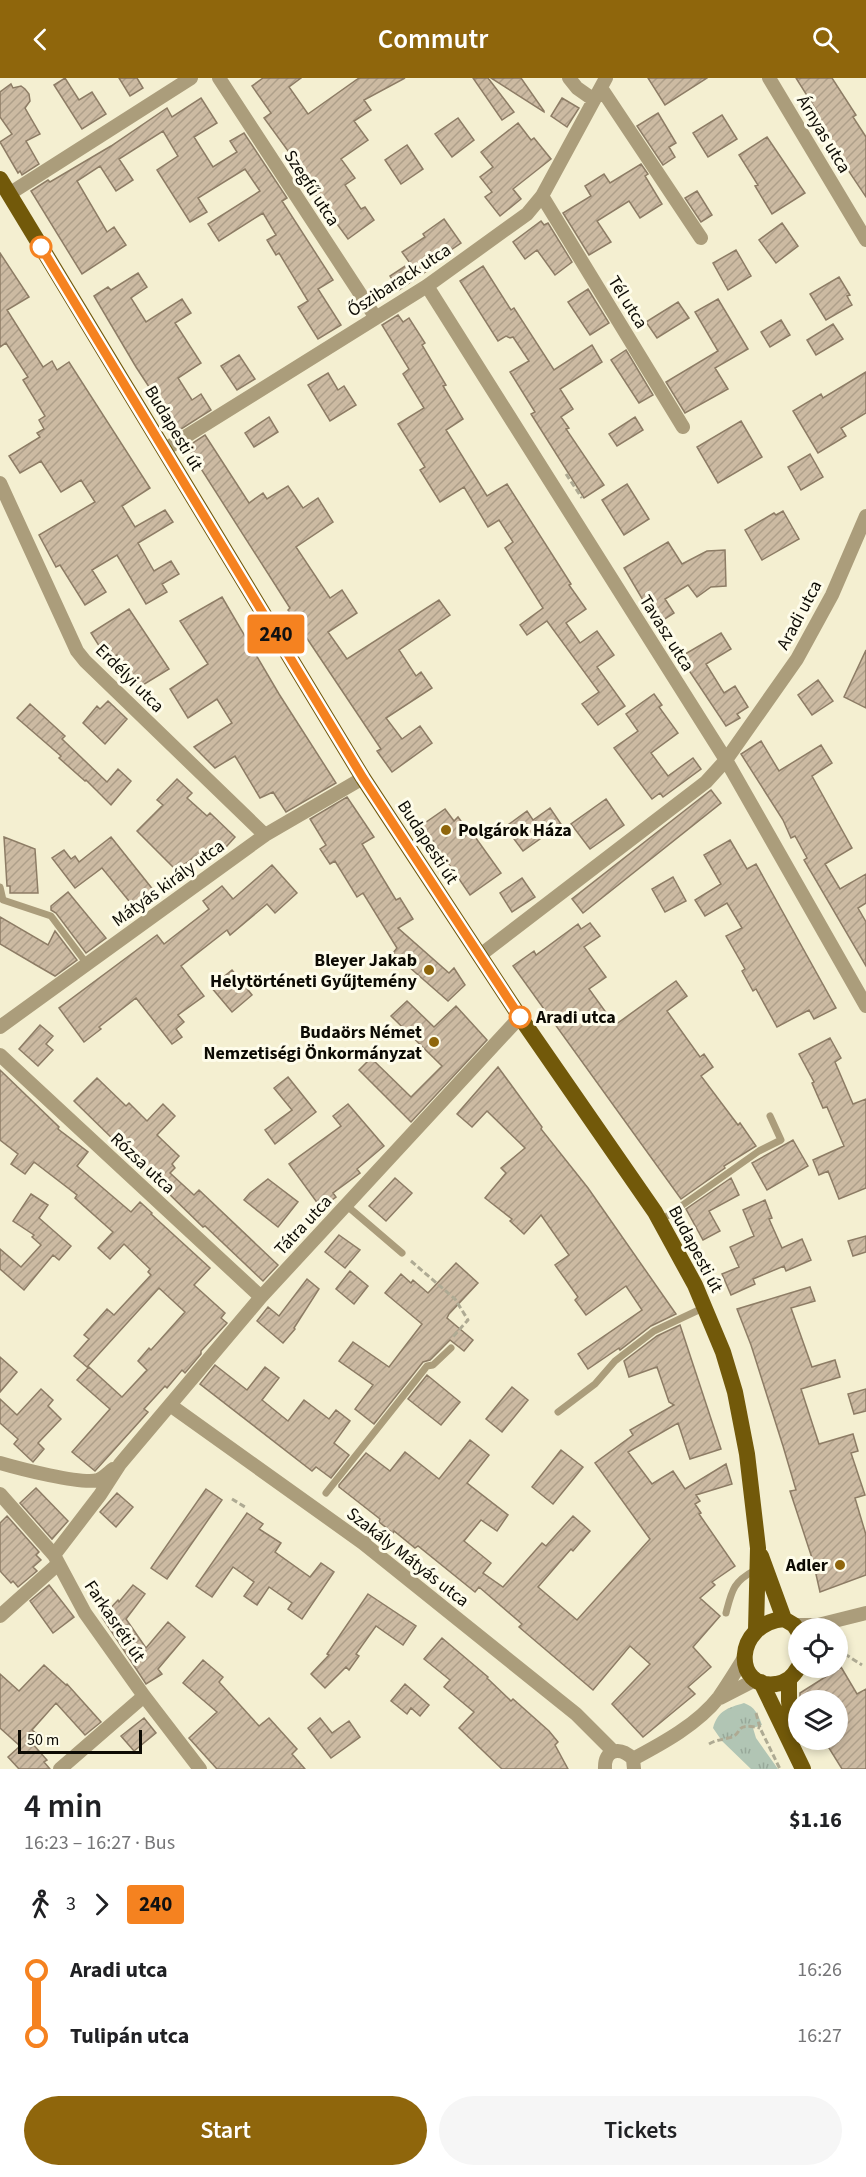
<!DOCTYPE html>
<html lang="en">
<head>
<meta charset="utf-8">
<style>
	body { margin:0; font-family:"Source Sans 3",sans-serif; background:#f6f6f6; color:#202124; height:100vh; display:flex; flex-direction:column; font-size:22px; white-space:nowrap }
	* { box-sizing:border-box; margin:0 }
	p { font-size:20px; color:#757577 }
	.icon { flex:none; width:33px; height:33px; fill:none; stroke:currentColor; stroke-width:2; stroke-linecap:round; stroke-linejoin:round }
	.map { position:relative; height:1691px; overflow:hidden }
	.drawer { display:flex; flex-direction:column; background:#fff; flex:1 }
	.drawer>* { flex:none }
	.badge { padding:0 12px; border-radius:4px; font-size:21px; line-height:39px }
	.fabs { position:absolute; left:788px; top:1540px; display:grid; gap:12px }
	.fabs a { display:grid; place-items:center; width:60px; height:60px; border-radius:50%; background:#fff; box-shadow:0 3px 9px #0003; font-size:30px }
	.scale { position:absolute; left:18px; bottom:15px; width:124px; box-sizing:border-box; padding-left:6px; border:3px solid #0d0b04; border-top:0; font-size:16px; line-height:21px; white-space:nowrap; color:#0d0b04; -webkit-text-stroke:4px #fefcea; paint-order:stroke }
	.map>.badge { position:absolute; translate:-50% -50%; box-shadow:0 0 0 3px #fff }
	.legs { display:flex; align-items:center; gap:9px; height:66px; padding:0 24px; font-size:20px }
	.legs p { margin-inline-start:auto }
	.summary { display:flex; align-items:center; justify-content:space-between; height:102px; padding:0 24px }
	h1 { font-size:33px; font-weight:600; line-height:45px }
	.button { display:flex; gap:12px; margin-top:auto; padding:12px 24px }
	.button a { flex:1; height:69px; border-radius:36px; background:#8f660c; color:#fff; font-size:24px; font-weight:600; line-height:69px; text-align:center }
	.button a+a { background:#f6f6f6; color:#202124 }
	ul { padding:0 24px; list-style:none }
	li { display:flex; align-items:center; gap:21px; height:66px; font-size:22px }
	li i { display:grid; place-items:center; width:9px; height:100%; margin:0 8px; background:currentColor }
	li i::after { content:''; width:15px; height:15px; margin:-8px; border:4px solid; border-radius:50%; background:#fff }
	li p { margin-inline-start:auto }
	li:first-child i { background:linear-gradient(#0000 50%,currentColor 0) }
	li:last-child i { background:linear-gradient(currentColor 50%,#0000 0) }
	header { display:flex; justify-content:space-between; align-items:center; height:78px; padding:0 24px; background:#8f660c; color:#fff; font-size:27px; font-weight:600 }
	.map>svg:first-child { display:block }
	.park { fill:url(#park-tufts) }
	.building { fill:url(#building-hatch); stroke:#8d7c65; stroke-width:1.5 }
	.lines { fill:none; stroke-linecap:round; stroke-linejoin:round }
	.path { stroke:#aeaa93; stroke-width:3; stroke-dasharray:6 3; stroke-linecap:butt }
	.service { stroke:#ab9d7b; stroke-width:7 }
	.minor { stroke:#ab9d7b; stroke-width:14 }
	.primary { stroke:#72590a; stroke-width:16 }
	.line-1-casing { stroke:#fff; stroke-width:14 }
	.line-1 { stroke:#f58220; stroke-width:9 }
	.stop-1-dot { fill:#fff; stroke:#f58220; stroke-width:3 }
	.poi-dot { fill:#8f660c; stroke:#fefcea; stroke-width:2 }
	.labels { text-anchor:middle; stroke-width:6; stroke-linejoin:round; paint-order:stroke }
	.street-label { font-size:18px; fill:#0d0b04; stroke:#fefcea }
	.poi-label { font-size:18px; font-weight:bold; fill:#0d0b04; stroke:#fefcea; text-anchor:end }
	.stop-label { font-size:18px; font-weight:bold; fill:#0d0b04; stroke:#fefcea; text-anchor:start }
</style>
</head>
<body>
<header><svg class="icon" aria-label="back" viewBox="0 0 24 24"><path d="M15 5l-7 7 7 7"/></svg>Commutr<svg class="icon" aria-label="search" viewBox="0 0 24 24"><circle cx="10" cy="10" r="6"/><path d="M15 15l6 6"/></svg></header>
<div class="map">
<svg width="866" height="1691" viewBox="0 0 866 1691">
	<defs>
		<pattern id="park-tufts" width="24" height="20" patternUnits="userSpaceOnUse" patternTransform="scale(1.5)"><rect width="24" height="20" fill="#b1c5b4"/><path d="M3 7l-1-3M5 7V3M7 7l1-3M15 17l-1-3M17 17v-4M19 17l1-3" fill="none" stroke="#97a899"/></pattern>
		<pattern id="building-hatch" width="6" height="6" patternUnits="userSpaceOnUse" patternTransform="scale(1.5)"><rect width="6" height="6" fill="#ccbaa2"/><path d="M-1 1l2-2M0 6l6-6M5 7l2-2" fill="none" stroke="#ae9f8a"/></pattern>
	</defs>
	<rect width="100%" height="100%" fill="#f4efd1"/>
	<path class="park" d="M744 1625C755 1629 758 1636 762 1647L753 1650 756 1660 778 1691H751L722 1663 713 1650C718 1632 728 1630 744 1625Z"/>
	<path class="building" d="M65 0 79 22 92 14 106 36 82 51 54 7Z
		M119 0H137L143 10 130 18Z
		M263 0H301L289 9 308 36 359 0H405L364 22 371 32 354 43 368 62 341 81 355 100 345 107 361 131 365 129 374 142 348 161 299 94 302 92 264 40 271 35 252 8Z
		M473 0H488L514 34 502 42Z
		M491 0H521L544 33V34Z
		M648 0H707L665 27Z
		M796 0H832L856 37 853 39 866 59V119L832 68 834 67 815 37 818 35Z
		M11 6 13 10 21 8 25 11 29 16 30 23 25 30 40 56 26 63 39 86 22 97 20 93 18 95 0 64 12 56 0 39V14Z
		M201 20 217 45 194 59 213 89 237 74 230 63 244 55 287 120 282 123 333 202 318 211 341 247 318 261 298 229 308 223 279 175 276 177 267 162 276 157 263 135 219 163 208 146 260 113 245 91 198 120 207 134 190 144 157 92 178 78 163 53 119 81 133 102 116 113 100 88 77 103 107 154 114 149 126 167 82 196 31 113 48 102 50 104 111 68 167 30 172 39Z
		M562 20 579 30 567 49 551 38Z
		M658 35 676 65 669 69 675 79 663 87 637 48Z
		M722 37 737 61 708 79 693 55Z
		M458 40 474 62 452 79 435 56Z
		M518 45 531 62 534 60 551 81 513 111 521 121 500 138 485 119 492 114 480 99 493 89 481 74Z
		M767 59 805 115 772 136 755 108 758 107 739 77Z
		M407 67 423 91 401 106 385 82Z
		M641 86 648 96 645 98 662 126 640 140 629 123 597 143 611 164 589 177 563 135 591 118 585 108 604 96 610 105Z
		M697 113 712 137 701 144 685 120Z
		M444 141 461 165 432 185 434 188 399 212 390 198 410 185 402 174 425 159 423 156Z
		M541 143 544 147 548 145 572 184 555 197 537 172 525 181 513 164Z
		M782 145 798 168 776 185 759 162Z
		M736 172 751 198 728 212 713 185Z
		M0 175 29 219 7 232 43 289 52 283 57 292 69 284 150 410 122 428 135 449 165 432 173 444 138 465 154 493 171 483 179 496 162 506 167 514 146 526 117 477 92 492 106 514 85 527 60 487 56 489 39 457 95 424 81 402 61 414 41 383 20 395 9 378 40 359 37 355 44 351 39 342 45 338 23 302 28 299 6 265 0 269Z
		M483 188 511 232 514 230 554 292 592 267 602 284 560 311 573 331 561 339 569 350 566 351 604 407 584 420 531 336 535 334 510 294 529 283 513 259 510 260 506 258 498 263 460 203Z
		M138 195 147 209 131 220 146 244 182 221 191 235 175 245 201 285 178 300 192 322 201 316 211 332 178 353 136 289 94 218 108 209 111 212Z
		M839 199 850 217 847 218 852 227 826 242 810 216Z
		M588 211 609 245 590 257 568 224Z
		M718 221 748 271 715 290 728 311 685 335 666 304 718 273 695 234Z
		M678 224 689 240 657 260 646 244Z
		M398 237 403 244 409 240 425 265 422 267 446 307 443 308 463 341 446 352 487 418 507 406 571 506 569 507 586 531 566 545 580 565 597 553 614 577 597 589 625 628 598 647 582 626 599 614 547 543 527 557 520 547 543 530 505 470 513 464 499 442 488 449 464 409 440 424 420 392 425 389 398 346 424 330 403 296 409 291 382 247Z
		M781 242 790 257 770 269 761 254Z
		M833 246 843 261 816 277 807 262Z
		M626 272 653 317 639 325 611 282Z
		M239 277 255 301 237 312 221 288Z
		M866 294V335L841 350 846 358 818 375 793 333 821 316 823 320Z
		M328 295 338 312 344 308 356 327 330 343 308 307Z
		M269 339 278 354 254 369 245 355Z
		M635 339 643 352 617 368 609 356Z
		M741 343 762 379 718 405 697 369Z
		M205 357 249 425 263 415 267 421 288 408 303 430 318 420 333 444 296 469 330 520 342 512 357 535 328 554 347 581 439 522 450 537 399 572 416 598 421 594 432 610 386 640 402 661 420 648 432 665 392 694 377 673 381 671 288 532 290 530 189 372 188 368Z
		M810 376 823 399 801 412 788 389Z
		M627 406 649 441 624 457 602 422Z
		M783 433 799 461 762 482 745 452 774 435 776 437Z
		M668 464 682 486 707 473 725 472 726 508 711 509 697 519 688 507 665 521 674 535 657 546 624 490Z
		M222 519 279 616 336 705 286 734 273 714 260 720 235 678 215 690 194 669 232 645 217 621 188 640 170 611 208 586 180 543Z
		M129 531 169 591 138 610 117 577 108 582 91 555Z
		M721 555 731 571 706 586 724 615 735 608 748 629 737 636 740 640 726 648 680 579Z
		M866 572V630L844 619Z
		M818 602 833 623 812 637 798 617Z
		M654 616 662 627 659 629 678 655 651 675 668 698 693 680 701 691 663 719 660 715 652 721 614 670 638 653 626 636Z
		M108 623 127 641 105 666 83 645 97 628 100 631Z
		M30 626 65 658 62 661 107 704 118 691 131 703 111 727 86 702 85 703 59 680 61 678 17 640Z
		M761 663 779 693 821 667 832 685 812 698 852 770 825 786 840 811 866 796V825L858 830 866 844V888L804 782 807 780 795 758 791 760 783 742 741 676Z
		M177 701 192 715 187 720 207 738 210 735 235 759 218 778 209 769 176 792 137 753 163 727 157 722Z
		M711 712 721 725 583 835 572 821Z
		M347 719 374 759 362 766 396 822 400 820 413 841 398 850 449 895 454 890 465 907 448 923 393 875 397 870 363 815 357 819 335 783 330 786 320 771 326 767 310 741Z
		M606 721 624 747 590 771 571 746Z
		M550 730 561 746 523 773 505 749 527 733 533 742Z
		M445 731 454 743 458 739 471 757 473 756 501 795 470 817 422 747Z
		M4 759 35 771 38 815H10V808H7Z
		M111 759 158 818 138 834 102 790 75 810 52 780 64 772 71 781 75 778 79 784Z
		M730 762 747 791 756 786 836 930 814 941 809 932 777 949 756 911 753 913 742 893 745 891 726 858 742 850 727 825 705 838 695 822 721 806 704 777Z
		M272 787 297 815 275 835 267 826 230 857 227 852 181 888 204 918 178 937 184 944 176 951 182 959 172 966 136 920 99 949 101 951 84 964 59 930 157 857 164 866 209 831 203 823 222 808 233 821Z
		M673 799 686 823 665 834 652 811Z
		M522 800 535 819 512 834 500 815Z
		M68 814 106 860 86 875 56 835 51 832V828Z
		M0 839 48 867 55 853 77 882 55 898 36 887 0 866Z
		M590 845 600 858 584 869 606 899 589 911 615 947 676 903 687 918 667 933 700 979 704 976 713 989 701 998 738 1047 740 1045 756 1068 724 1088 725 1090 681 1121 513 888 534 873 536 877 578 846 581 851Z
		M232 892 252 917 232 934 211 909Z
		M407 923 434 949 456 928 487 962 411 1044 359 992 371 980 411 1019 442 988 391 938Z
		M40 947 53 958 46 966 53 972 38 988 19 971Z
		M830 960 841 980 835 984 853 1026 866 1021V1110L839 1121 828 1093 819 1097 813 1082 844 1068 827 1029 823 1030 812 1005 814 1004 799 976Z
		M498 989 542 1049 541 1051 588 1110 676 1236 651 1248 620 1272 619 1270 588 1291 578 1276 642 1232 626 1208 586 1237 575 1222 578 1219 555 1187 569 1177 541 1137 524 1156 510 1143 512 1141 485 1120 506 1095 501 1090 525 1070 487 1033 472 1049 457 1036Z
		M0 992 59 1049 58 1051 88 1074 77 1088 131 1134 140 1124 152 1135 151 1136 210 1190 194 1207 225 1235 221 1240 227 1245 201 1273V1276L185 1295 182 1292 167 1310 165 1308 144 1331 148 1334 95 1393 72 1374 110 1331 77 1302 89 1289 122 1319 147 1292 138 1283 149 1270 151 1272 185 1234 159 1210 87 1289 74 1278 89 1261 84 1257 107 1231 114 1237 151 1197 148 1194 150 1191 124 1166 110 1181 98 1170 113 1154 75 1120 77 1117 34 1084 25 1096 11 1086 18 1076 0 1062Z
		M288 999 316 1034 275 1066 265 1052 292 1032 274 1010Z
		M97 1000 126 1028 129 1025 147 1043 163 1026 175 1038 157 1057 179 1078 172 1086 175 1090 170 1095 194 1117 199 1112 278 1187 263 1203 205 1148 203 1149 74 1023Z
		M348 1026 384 1068 357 1091 360 1095 333 1115 336 1119 321 1130 289 1086 341 1048 333 1038Z
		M793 1062 808 1088 767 1112 752 1085Z
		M395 1100 412 1115 386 1143 369 1128Z
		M731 1100 739 1117 709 1133 720 1153 703 1162 686 1131Z
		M268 1101 298 1124 278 1149 244 1122 250 1115Z
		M31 1116 48 1127 39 1140 71 1168 59 1182 53 1177 24 1212 0 1191V1171L21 1189 41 1167 32 1159 34 1157 13 1143Z
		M765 1122 772 1140 769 1141 782 1170 802 1161 811 1182 786 1193 784 1188 753 1201 755 1206 731 1217 722 1196 739 1189 730 1169 754 1158 743 1132Z
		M339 1157 360 1172 345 1190 325 1174Z
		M866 1158V1174L853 1178 848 1163Z
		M456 1185 478 1205 449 1236 447 1240 473 1262 464 1273 450 1262 430 1282 423 1284 374 1346 355 1331 373 1307 339 1283 353 1264 389 1289 422 1246 385 1215 401 1196 411 1205 413 1202 428 1215Z
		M350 1193 368 1208 354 1226 336 1211Z
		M307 1201 319 1211 294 1250 295 1251 283 1265 257 1243 268 1229 279 1238Z
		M810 1209 815 1223 791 1230 812 1289 835 1282 840 1299 801 1311 819 1366 853 1356 858 1373 851 1375 865 1417 855 1420 866 1457V1497L820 1514 813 1483 790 1413 796 1412 783 1368 751 1267 737 1231Z
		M680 1247 721 1371 690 1381 678 1345 628 1374 652 1406 673 1393 685 1411 726 1386 732 1406 696 1417 700 1423 695 1426 701 1435 699 1436 735 1488 712 1504 715 1507 700 1520 720 1538 693 1569 711 1589 688 1609 695 1616 643 1659 612 1626 650 1586 630 1568 593 1612 519 1549 522 1546 479 1509 475 1514 418 1468 415 1470 394 1453 393 1455 379 1444 380 1441 339 1409V1407L366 1375 390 1393 405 1374 439 1401 470 1362 489 1377 467 1405 508 1437 497 1453 481 1442 464 1463 491 1485 483 1495 503 1509 542 1465 546 1468 573 1438 590 1453 573 1473 571 1471 538 1509 577 1542 650 1461 595 1385 633 1357 630 1352 674 1327 669 1324 657 1289 629 1299 624 1283 657 1258Z
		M0 1279 17 1294 0 1314Z
		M215 1287 247 1312 265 1289 279 1300 262 1322 288 1343 304 1322 329 1341 336 1332 350 1343 334 1365 349 1377 331 1400 316 1389 312 1393 200 1306Z
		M427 1297 460 1324 441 1347 408 1321Z
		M512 1309 528 1322 502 1354 486 1341Z
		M41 1311 53 1322 48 1328 61 1341 38 1365 44 1371 33 1384 14 1366 18 1361 0 1345V1321L17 1337Z
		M866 1311V1333L854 1336 848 1316Z
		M561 1372 583 1389 553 1426 532 1409Z
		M36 1410 68 1443 52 1461 20 1425Z
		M206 1411 222 1422 167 1501 151 1490Z
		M117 1415 133 1429 116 1449 100 1434Z
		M247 1435 263 1446 259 1451 281 1465 275 1474 310 1499 321 1485 334 1494 302 1541 288 1531 292 1525 269 1509 257 1527 244 1518 254 1504 233 1489 212 1519 196 1508Z
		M7 1438 39 1474 36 1477 41 1482 33 1489 37 1493 18 1509 13 1503 11 1505 0 1493V1445Z
		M49 1507 74 1539 53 1555 30 1523Z
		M133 1507 145 1516 126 1541 146 1570 168 1544 185 1559 158 1591 162 1596 146 1606 102 1539 118 1522 119 1524Z
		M368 1516 416 1548 403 1567 376 1548 356 1576 359 1578 349 1592 346 1589 325 1610 311 1596 329 1577 327 1576Z
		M442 1560 488 1599 487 1600 511 1623 513 1621 549 1653 558 1664 555 1667 568 1691H502L459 1650 474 1634 444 1609 450 1602 424 1581Z
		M203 1582 223 1599 219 1604 259 1648 269 1640 297 1671 292 1676 305 1691H217L189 1660 217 1634 183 1605Z
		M44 1587 66 1607 67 1606 101 1644 85 1657 56 1625 32 1652 37 1656 30 1663 47 1682 44 1684 50 1691H19L8 1679 20 1668 0 1650V1596L19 1613Z
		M841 1589 857 1616 866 1611V1691H842L824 1662H837V1623H800V1615Z
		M405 1606 429 1627 420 1638 411 1630 407 1636 391 1623Z
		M144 1640 156 1655 134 1673 121 1658Z
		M320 1640 332 1655 349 1643 360 1659 331 1680 308 1650Z"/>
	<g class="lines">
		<path class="path" d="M566 396 582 420
			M411 1183 455 1221 468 1242 452 1260
			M232 1421 245 1429
			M837 1571 862 1587
			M756 1635 760 1650 780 1691
			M709 1666C716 1662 721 1662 728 1660 746 1656 731 1644 760 1650"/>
		<path class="service" d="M0 809 3 822 51 838 87 886
			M346 1127 402 1175
			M660 1143 759 1073 781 1062 770 1038
			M558 1334 595 1306 615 1283 654 1253 703 1230
			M326 1415 427 1288 433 1287 451 1270
			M363 1465 376 1453
			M726 1535C732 1512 733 1504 755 1492"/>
		<path class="minor" d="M219 0 376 240
			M569 0 577 10 594 22
			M769 0 866 162
			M601 10 701 160
			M9 116 191 0
			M542 118 683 349
			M427 208 726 682 866 928
			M164 372 427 208 527 136 542 118 606 0
			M0 405 77 573 85 583 265 757
			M479 878 706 704 726 682 797 581 832 517 866 438
			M0 949 265 757 363 700
			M0 977 261 1219
			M170 1327 363 1465 576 1636 613 1673
			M0 1385C17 1390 82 1407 98 1402 103 1400 109 1394 113 1391
			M0 1416 54 1477 85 1535 144 1618 200 1691
			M54 1477 100 1417 120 1386 261 1219 520 939
			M0 1538 58 1486
			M794 1547H818L866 1535
			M720 1620 755 1602
			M633 1681C663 1665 698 1646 719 1619 728 1606 736 1593 744 1580
			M60 1691 144 1618
			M605 1691C604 1671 620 1668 633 1681L634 1691"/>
		<path class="primary" d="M0 101 363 700 520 939 655 1134 695 1207 723 1274 735 1314 747 1376 758 1470 756 1552
			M761 1478 784 1541
			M798 1553 794 1547 784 1541C733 1546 733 1612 776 1606 787 1604 793 1599 798 1590
			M789 1602V1623L793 1660
			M761 1604 803 1691"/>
	</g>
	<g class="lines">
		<g class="line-1-casing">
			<path id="line-1" d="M41 169 363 700 520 939"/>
		</g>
		<use href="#line-1" class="line-1"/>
	</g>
	<g class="stop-1-dot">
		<circle cx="41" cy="169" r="10"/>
		<circle cx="520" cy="939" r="10"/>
	</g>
	<g class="poi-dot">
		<circle cx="446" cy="752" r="6"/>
		<circle cx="429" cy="892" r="6"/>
		<circle cx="434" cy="964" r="6"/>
		<circle cx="840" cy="1487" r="6"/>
	</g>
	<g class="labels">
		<g class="street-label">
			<text transform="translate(824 56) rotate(59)" y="6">Árnyas utca</text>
			<text transform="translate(312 110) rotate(57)" y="6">Szegfű utca</text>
			<text transform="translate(399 202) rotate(-33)" y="6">Őszibarack utca</text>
			<text transform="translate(628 224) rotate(58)" y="6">Tél utca</text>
			<text transform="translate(174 350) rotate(59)" y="6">Budapesti út</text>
			<text transform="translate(799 537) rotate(-62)" y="6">Aradi utca</text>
			<text transform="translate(667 555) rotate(58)" y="6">Tavasz utca</text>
			<text transform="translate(130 600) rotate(45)" y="6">Erdélyi utca</text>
			<text transform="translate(428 764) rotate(57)" y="6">Budapesti út</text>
			<text transform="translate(168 805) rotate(-36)" y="6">Mátyás király utca</text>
			<text transform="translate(143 1085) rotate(43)" y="6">Rózsa utca</text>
			<text transform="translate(303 1147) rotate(-47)" y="6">Tátra utca</text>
			<text transform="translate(696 1171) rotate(62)" y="6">Budapesti út</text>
			<text transform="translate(408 1479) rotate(38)" y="6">Szakály Mátyás utca</text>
			<text transform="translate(115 1543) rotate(56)" y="6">Farkasréti út</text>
		</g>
		<g class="poi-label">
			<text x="458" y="758" text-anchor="start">Polgárok Háza</text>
			<text x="417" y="888">Bleyer Jakab<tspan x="417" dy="21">Helytörténeti Gyűjtemény</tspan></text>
			<text x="422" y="960">Budaörs Német<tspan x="422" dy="21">Nemzetiségi Önkormányzat</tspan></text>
			<text x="828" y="1493">Adler</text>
		</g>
		<g class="stop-label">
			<text x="536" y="945">Aradi utca</text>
		</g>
	</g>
</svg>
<div class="fabs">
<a><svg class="icon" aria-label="locate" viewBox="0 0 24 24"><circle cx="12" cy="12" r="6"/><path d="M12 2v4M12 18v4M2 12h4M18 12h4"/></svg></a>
<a><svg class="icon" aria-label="layers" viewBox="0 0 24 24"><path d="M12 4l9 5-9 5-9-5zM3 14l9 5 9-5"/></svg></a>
</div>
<div class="scale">50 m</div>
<b class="badge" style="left:276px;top:556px;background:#f58220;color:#111">240</b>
</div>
<section class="drawer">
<div class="summary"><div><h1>4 min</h1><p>16:23 – 16:27 · Bus</p></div><b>$1.16</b></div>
<div class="legs"><svg class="icon" aria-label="walk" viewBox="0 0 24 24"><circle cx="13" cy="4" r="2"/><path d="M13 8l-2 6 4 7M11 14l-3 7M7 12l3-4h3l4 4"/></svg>3<svg class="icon" aria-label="forward" viewBox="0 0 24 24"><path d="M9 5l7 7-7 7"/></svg><b class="badge" style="background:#f58220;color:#111">240</b></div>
<ul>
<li><i style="color:#f58220"></i><b>Aradi utca</b><p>16:26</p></li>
<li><i style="color:#f58220"></i><b>Tulipán utca</b><p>16:27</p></li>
</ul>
<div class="button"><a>Start</a><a>Tickets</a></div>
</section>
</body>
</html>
